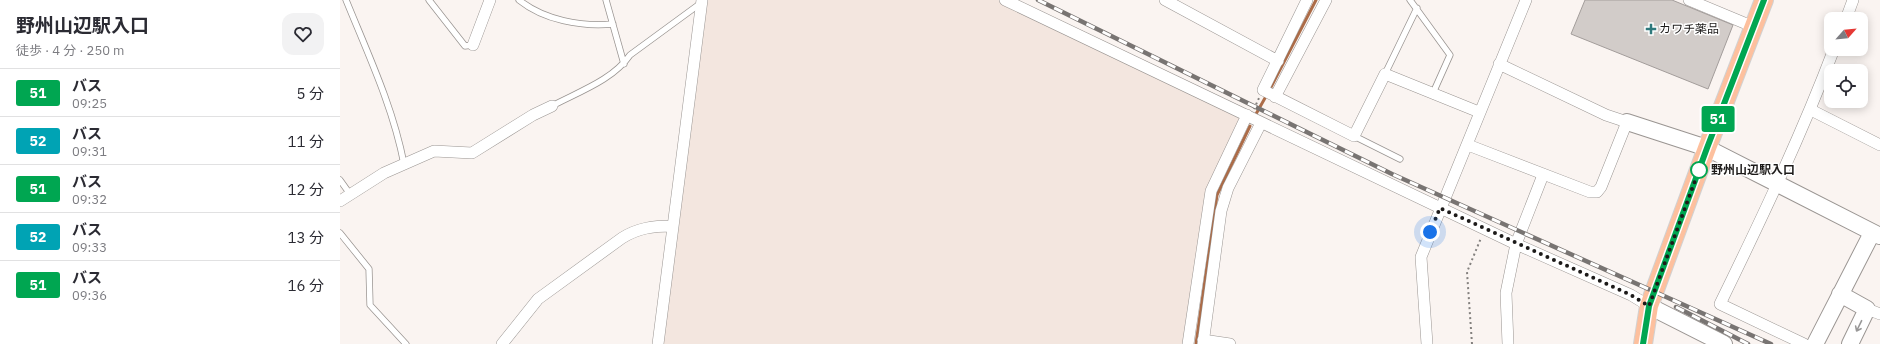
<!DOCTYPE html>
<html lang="ja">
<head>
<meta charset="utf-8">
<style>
	body { margin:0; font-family:"IBM Plex Sans","Noto Sans JP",sans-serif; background:#f2f2f3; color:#2b2b33; height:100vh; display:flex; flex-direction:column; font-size:15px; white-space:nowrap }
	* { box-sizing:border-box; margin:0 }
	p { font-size:13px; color:#7c7c81 }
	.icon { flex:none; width:22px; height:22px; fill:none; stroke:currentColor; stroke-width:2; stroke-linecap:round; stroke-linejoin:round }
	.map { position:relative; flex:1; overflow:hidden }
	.sheet { display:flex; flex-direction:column; background:#fff; width:340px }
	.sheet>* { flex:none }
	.badge { padding:0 8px; border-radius:3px; font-size:14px; line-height:26px }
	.needle { width:26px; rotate:63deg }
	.buttons { position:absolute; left:1484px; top:12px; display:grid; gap:8px }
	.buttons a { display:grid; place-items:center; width:44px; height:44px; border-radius:8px; background:#fff; box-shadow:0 2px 10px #0003; font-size:20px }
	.you { position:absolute; width:20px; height:20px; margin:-10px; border:3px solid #fff; border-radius:50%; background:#1a73e8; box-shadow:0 0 0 6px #1a73e833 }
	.map>.badge { position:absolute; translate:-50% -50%; box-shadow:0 0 0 2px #fff }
	.round { display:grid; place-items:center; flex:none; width:42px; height:42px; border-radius:12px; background:#f2f2f3 }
	.headline { display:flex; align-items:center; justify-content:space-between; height:68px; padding:0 16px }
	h1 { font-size:19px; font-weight:700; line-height:30px }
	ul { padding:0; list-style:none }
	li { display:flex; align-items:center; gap:12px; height:48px; padding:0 16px; border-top:1px solid #e1e1e2 }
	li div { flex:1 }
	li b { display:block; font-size:15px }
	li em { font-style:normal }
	li .badge { min-width:44px; font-weight:700; text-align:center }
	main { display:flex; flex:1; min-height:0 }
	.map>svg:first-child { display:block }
	.built { fill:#f3e6df }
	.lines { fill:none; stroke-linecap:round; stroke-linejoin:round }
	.stream { stroke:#ac6c48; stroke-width:3 }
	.building { fill:#d2ccc9; stroke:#a39d9b }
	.lane-casing { stroke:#9a9592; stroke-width:7 }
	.street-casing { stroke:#9a9592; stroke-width:12 }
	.secondary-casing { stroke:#9a9592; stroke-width:18 }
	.primary-casing { stroke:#d2d1d1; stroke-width:20 }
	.path { stroke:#83807e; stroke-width:2; stroke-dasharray:2 3; stroke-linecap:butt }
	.lane { stroke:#fff; stroke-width:5.5 }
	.street { stroke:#fff; stroke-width:11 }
	.secondary { stroke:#fff; stroke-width:16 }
	.primary { stroke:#fdc09e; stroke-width:18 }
	.rail-casing { stroke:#787472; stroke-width:4.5 }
	.rail { stroke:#fff; stroke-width:3; stroke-dasharray:9; stroke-linecap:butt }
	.oneway { stroke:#999898 }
	.line-casing { stroke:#fff; stroke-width:9 }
	.line { stroke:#00a651; stroke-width:6 }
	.walk { stroke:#1c1a19; stroke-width:4; stroke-dasharray:0 7.2 }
	.poi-dot { fill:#2f797c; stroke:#fff; stroke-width:1.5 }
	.stop-dot { fill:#fff; stroke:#00a651; stroke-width:2 }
	.labels { text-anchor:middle; stroke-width:3; stroke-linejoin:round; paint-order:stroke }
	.poi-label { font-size:12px; fill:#1c1a19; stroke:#fff; text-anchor:start }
	.stop-label { font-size:12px; font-weight:bold; fill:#1c1a19; stroke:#fff; text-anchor:start }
</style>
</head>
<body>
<main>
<section class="sheet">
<div class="headline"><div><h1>野州山辺駅入口</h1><p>徒歩 · 4 分 · 250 m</p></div><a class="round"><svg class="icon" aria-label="heart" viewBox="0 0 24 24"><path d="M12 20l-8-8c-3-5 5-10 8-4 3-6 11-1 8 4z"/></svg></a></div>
<ul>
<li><span class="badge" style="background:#00a651;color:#fff">51</span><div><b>バス</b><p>09:25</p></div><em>5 分</em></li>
<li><span class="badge" style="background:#00a3b4;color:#fff">52</span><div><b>バス</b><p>09:31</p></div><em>11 分</em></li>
<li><span class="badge" style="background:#00a651;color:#fff">51</span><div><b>バス</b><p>09:32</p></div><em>12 分</em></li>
<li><span class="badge" style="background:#00a3b4;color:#fff">52</span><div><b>バス</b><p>09:33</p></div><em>13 分</em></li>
<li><span class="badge" style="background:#00a651;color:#fff">51</span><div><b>バス</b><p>09:36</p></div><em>16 分</em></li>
</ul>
</section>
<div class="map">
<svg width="1540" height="344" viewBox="0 0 1540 344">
	<rect width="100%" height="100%" fill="#faf4f1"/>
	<path class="built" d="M362 0H665L907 115 871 191 849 344H318Z"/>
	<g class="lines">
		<path class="stream" d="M931 87 976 0
			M916 114 925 98
			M856 344 877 195 910 126"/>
	</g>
	<path class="building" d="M1245 0H1332L1393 25 1368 89 1231 34Z"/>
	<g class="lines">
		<g class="lane-casing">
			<path id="lane" d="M6 0C28 54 53 107 64 164
				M89 0 125 46 133 45
				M179 0C204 20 241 27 273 24
				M266 0 284 64
				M1070 0 1110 55 1093 93
				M1045 74 1077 8
				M212 106C238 92 273 80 290 55L361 3
				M1014 136 1060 159
				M0 180 10 194
				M0 233 29 269 30 305 66 344"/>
		</g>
		<g class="street-casing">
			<path id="street" d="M665 0 1176 244 1291 295 1309 306
				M825 0 938 61
				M967 0 923 90 1014 136 1045 74 1139 112
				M1349 0 1414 27
				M1506 19 1513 0
				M133 45 150 0
				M935 97 986 0
				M1471 110 1540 145
				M1128 145 1250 192H1257L1261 187 1287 122 1266 115 1159 64
				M0 201 44 173 94 151 132 153 193 115 212 106
				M1527 309 1540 314
				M863 340 890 344
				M162 344 198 299 282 238C298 228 313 226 332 226
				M318 344 362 0
				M848 344 871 191 907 115
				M863 344 881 211 888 188 921 123
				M1087 344 1081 257 1186 0
				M1168 344 1166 293 1176 244 1203 175
				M1464 344 1380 304C1421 220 1461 136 1494 49"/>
		</g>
		<g class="secondary-casing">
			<path id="secondary" d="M1287 122 1367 148 1540 236
				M1500 294 1527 309 1510 344
				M1309 306 1384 344
				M1475 344 1532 233"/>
		</g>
		<g class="primary-casing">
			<path id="primary" d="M1303 344 1309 306 1367 148 1424 0"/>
		</g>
		<path class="path" d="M914 109 919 98
			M1132 344 1127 272 1141 238"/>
		<use href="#lane" class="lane"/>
		<use href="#street" class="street"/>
		<use href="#secondary" class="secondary"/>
		<use href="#primary" class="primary"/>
		<g class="rail-casing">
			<path id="rail" d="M698 0 1052 174 1431 344
				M1336 307 1408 344"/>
		</g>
		<use href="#rail" class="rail"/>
	</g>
	<defs><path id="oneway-shaft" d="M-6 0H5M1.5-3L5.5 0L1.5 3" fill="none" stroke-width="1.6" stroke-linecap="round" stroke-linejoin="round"/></defs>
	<use class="oneway" href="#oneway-shaft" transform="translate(1519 326) rotate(116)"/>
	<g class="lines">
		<g class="line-casing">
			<path id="line" d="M1303 344 1309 306 1367 148 1424 0"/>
		</g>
		<use href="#line" class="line"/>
		<path class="walk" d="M1090 232 1100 208 1291 295 1309 306 1359 170"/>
	</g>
	<path class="poi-dot" d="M1309 23h4v4h4v4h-4v4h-4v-4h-4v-4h4z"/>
	<circle class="stop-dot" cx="1359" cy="170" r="8"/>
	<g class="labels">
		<g class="poi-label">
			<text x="1319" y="33">カワチ薬品</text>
		</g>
		<g class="stop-label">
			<text x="1371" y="174">野州山辺駅入口</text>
		</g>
	</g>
</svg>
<div class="buttons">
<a><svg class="needle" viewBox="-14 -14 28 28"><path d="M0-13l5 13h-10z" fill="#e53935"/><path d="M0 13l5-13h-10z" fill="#7c7c81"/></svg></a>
<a><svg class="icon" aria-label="locate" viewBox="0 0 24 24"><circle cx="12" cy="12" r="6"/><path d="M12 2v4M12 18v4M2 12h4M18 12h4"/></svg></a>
</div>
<div class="you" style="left:1090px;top:232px"></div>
<b class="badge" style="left:1378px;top:119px;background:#00a651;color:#fff">51</b>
</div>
</main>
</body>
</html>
